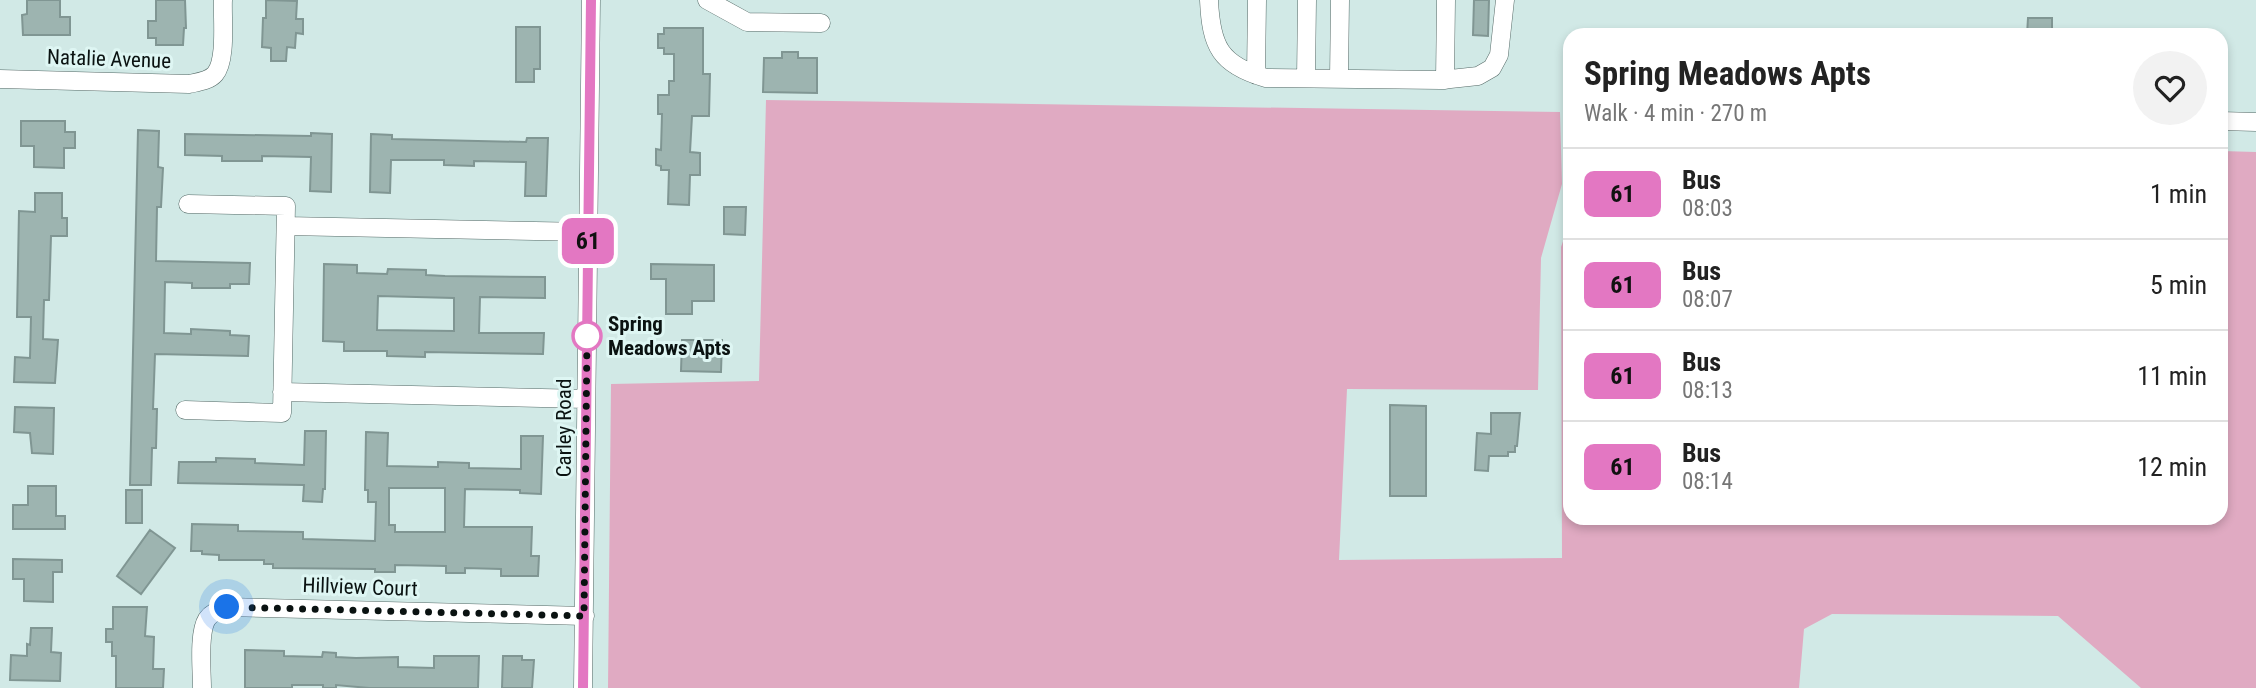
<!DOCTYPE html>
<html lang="en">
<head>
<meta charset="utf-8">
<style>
	body { margin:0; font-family:"Roboto Condensed",sans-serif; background:#f2f2f2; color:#222; height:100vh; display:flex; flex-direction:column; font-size:26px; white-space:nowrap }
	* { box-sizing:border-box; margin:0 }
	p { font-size:23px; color:#767676 }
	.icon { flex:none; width:38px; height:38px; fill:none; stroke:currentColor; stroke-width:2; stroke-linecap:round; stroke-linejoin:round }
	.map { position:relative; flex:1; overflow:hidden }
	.panel { position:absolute; left:1563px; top:28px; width:665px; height:497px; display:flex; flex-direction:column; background:#fff; border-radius:21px; box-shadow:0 4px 10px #0003 }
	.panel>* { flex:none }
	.badge { padding:0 14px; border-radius:10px; font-size:24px; line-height:46px }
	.you { position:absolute; width:35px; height:35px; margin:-18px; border:5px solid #fff; border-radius:50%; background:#1a73e8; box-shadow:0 0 0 10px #1a73e833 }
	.map>.badge { position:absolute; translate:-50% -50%; box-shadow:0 0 0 4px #fff }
	.round { display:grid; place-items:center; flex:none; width:74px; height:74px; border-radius:37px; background:#f2f2f2 }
	.headline { display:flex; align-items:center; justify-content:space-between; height:119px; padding:0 21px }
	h1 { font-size:33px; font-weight:700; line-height:52px }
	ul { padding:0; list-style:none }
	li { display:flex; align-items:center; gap:21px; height:91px; padding:0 21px; border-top:2px solid #e0e0e0 }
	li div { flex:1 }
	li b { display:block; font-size:26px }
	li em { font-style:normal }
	li .badge { min-width:77px; font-weight:700; text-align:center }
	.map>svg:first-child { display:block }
	.green { fill:#e0aac2 }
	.building { fill:#9db4b0; stroke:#809693; stroke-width:2; fill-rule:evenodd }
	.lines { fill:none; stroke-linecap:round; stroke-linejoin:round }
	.minor-casing { stroke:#556a67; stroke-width:19 }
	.minor { stroke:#fff; stroke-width:18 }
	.line-casing { stroke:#fff; stroke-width:16 }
	.line { stroke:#e377c2; stroke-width:10 }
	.walk { stroke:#0a1211; stroke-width:7; stroke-dasharray:0 12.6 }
	.stop-dot { fill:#fff; stroke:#e377c2; stroke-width:3.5 }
	.labels { text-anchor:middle; stroke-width:6; stroke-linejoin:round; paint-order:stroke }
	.street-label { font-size:21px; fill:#0a1211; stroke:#def6f3 }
	.stop-label { font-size:21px; font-weight:bold; fill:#0a1211; stroke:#def6f3; text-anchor:start }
</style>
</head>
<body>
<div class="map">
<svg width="2256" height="688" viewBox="0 0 2256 688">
	<rect width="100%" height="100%" fill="#d1e9e6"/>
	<path class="green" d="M766 100 1560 112 1562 184 1541 258 1538 390 1347 389 1339 560 1562 558 1561 247 1570 221V518H2221V151L2256 152V688H2141L2058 616 1832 614 1804 629 1799 688H608L611 384 759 381Z"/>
	<path class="building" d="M27 0H60V17H70V35H23L22 15 27 14Z
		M156 0H185L186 28H184L183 45H156V38H148V21H156Z
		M266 0 297 1 296 19H303V34L296 33 295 48 287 47 286 61H271V48L262 47 263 18H266Z
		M1474 0H1489L1488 36 1473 35Z
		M2028 18H2052V35H2027Z
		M516 27H540V69H534V82H516Z
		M664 28H703V74H710L709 116H692L690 152 700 153V175H690L689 205 668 204 669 170H661V166L656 165V149L661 150 662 114H658V95H669V81H674V54H664V48H658V34H664Z
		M782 52H798V58H817V93L763 92 764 58H782Z
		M21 121H65V132H75V148H64V168L34 167V146H21Z
		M138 130 159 131 158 167 163 168 161 207H157L156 261 250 263 249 284H230V288H192V283L165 282 164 333 191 334V329L230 331V335L249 336 248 356 155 354 153 409H157L156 448H152L151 485H130Z
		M311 133 332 134 331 192 310 191 311 157 262 156V161H222V156L185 155V134L311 136Z
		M371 134 392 135V139L526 142 527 138H548L546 196H525L526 162 474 161V166L444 165V160H391L390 193 370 192Z
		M35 193H62V218H67V236H51L49 300H44L43 339 58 340 55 383 14 382 15 357 30 358 31 317H17L19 211 35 212Z
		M724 207H746L745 235 724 234Z
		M324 264 357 265V273L387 274 388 269 426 270V275L445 276 545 277V298L480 297 479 333H544L543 354 425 352V357L387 356V351H344V342L323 341ZM378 296 454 298V331L377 330Z
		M651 264 714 265V301H692V314H666V279H651Z
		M682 340H722L721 372 681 371Z
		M1390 405 1426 406V496H1390Z
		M15 407 54 408 53 454 32 453 30 433 14 432Z
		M1491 413H1520L1517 446H1515V452H1508V456H1489L1488 471 1475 470 1477 433 1491 434Z
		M305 431H326L325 489H323L322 502 303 501 304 485 178 483 179 462H216V458L255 459V463L304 465Z
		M366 432 388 433 387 466 438 467V462L469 463V468L521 469V436H543L541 494 520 493V490L465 489 464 527H532L531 556H539L538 576H501V569L465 568V573H446V566L395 565V572H375V569L273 568V564H264V560H219V555L202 554V551H191L192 524 238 525V531L303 532V539L375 541 376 502H368V490H365ZM389 488H445V532H395V525H389Z
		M28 486H56V516H65V529H13V505H28Z
		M126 490H142V523H126Z
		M150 530 175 548 141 594 117 576Z
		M13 559 62 560V572H53V602L24 601V579H13Z
		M113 607H147L145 636 154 637 153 669H164L163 688H116V656H112V642H106V629H113Z
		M31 628H52L51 652 61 653 60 681 10 680 11 655 27 656V644L30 645Z
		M245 650 284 651V656L322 657 323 652 336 653V657L356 658 398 657V667L434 668V656H479L478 688H369L336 685V688H323V685H292V688H245Z
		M503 656H522V660H534L532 688H502Z"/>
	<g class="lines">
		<g class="minor-casing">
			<path id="minor" d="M707 0 747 22 821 23
				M1209 0C1211 46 1220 65 1266 78L1441 80 1478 76 1492 68 1499 55 1505 0
				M1256 75 1257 0
				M1306 78 1307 0
				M1339 78 1340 0
				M0 79 189 84C198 82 209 81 215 74 227 60 222 18 223 0
				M1445 80 1446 0
				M2221 121 2256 122
				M286 226 588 232
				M282 392 586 399
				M185 410 282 413 286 206 188 204
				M202 688C202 671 198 633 207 619 212 612 219 610 227 607L585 616
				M583 688 591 0"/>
		</g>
		<use href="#minor" class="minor"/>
	</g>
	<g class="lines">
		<g class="line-casing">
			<path id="line" d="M583 688 591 0"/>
		</g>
		<use href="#line" class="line"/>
		<path class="walk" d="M227 607 584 616 587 336"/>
	</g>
	<circle class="stop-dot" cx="587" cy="336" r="14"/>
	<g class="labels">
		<g class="street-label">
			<text transform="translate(109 59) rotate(2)" y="7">Natalie Avenue</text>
			<text transform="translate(564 428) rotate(-90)" y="7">Carley Road</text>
			<text transform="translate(360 587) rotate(2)" y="7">Hillview Court</text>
		</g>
		<g class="stop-label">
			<text x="608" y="331">Spring<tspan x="608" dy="24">Meadows Apts</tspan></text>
		</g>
	</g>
</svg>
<div class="you" style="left:227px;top:607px"></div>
<b class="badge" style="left:588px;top:241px;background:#e377c2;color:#111">61</b>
<section class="panel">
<div class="headline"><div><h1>Spring Meadows Apts</h1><p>Walk · 4 min · 270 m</p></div><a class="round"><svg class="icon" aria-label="heart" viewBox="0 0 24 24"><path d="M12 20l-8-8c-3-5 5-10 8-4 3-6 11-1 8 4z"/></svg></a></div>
<ul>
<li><span class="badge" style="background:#e377c2;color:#111">61</span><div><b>Bus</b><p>08:03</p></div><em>1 min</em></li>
<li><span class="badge" style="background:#e377c2;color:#111">61</span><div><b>Bus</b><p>08:07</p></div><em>5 min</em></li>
<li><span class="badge" style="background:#e377c2;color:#111">61</span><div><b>Bus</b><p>08:13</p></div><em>11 min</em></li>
<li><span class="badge" style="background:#e377c2;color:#111">61</span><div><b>Bus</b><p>08:14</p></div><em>12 min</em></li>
</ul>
</section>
</div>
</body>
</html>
